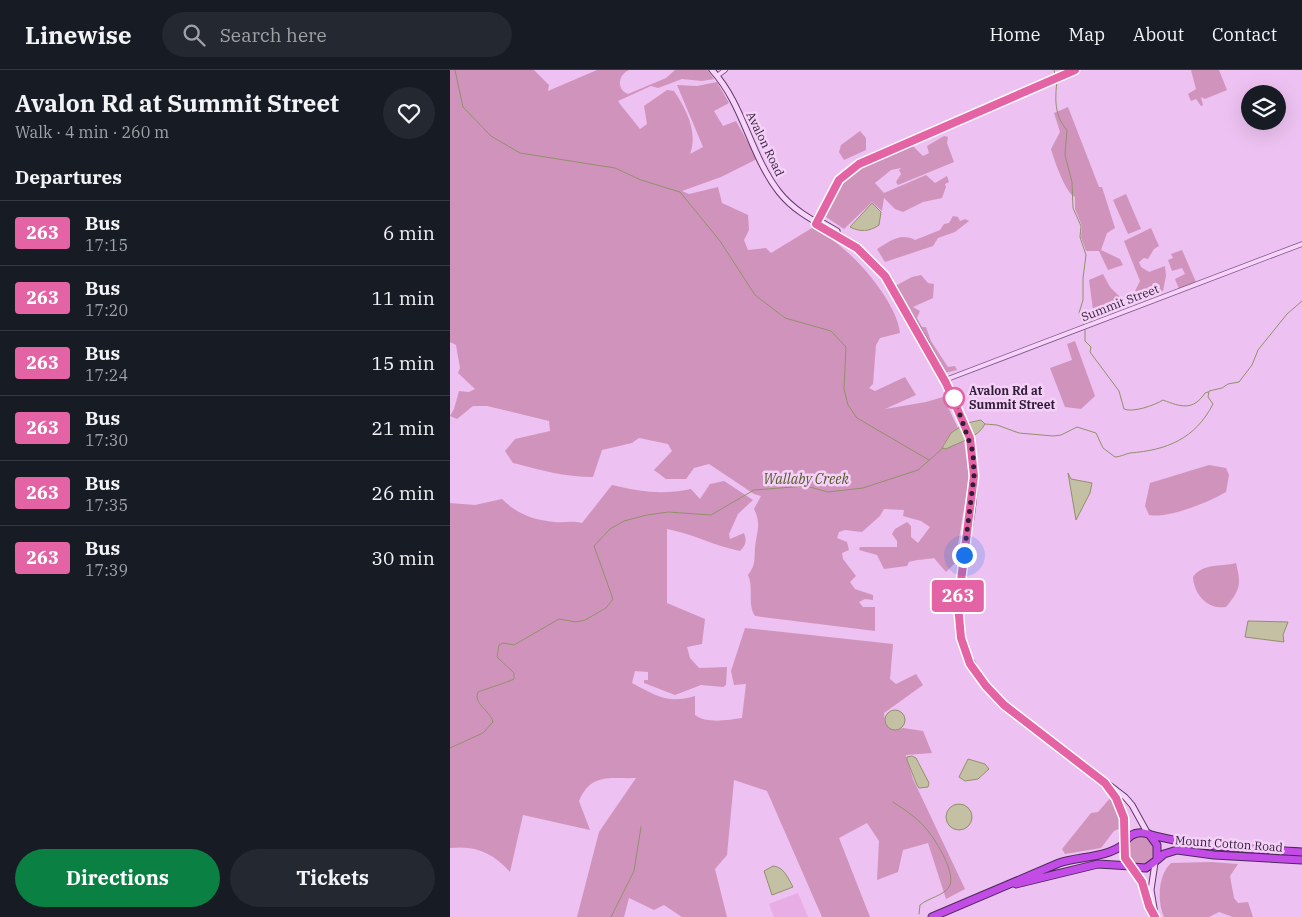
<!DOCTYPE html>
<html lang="en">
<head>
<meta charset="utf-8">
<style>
	body { margin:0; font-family:"IBM Plex Serif",serif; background:#242831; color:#f1f3f6; height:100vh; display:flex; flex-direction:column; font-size:19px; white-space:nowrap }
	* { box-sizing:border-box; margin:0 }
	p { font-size:16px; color:#9ea1a6 }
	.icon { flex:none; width:28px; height:28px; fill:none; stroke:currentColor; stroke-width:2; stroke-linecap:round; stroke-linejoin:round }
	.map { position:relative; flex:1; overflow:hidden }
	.side { display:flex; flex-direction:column; background:#171b24; width:450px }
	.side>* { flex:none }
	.badge { padding:0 10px; border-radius:4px; font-size:18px; line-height:32px }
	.controls { position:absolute; left:791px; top:15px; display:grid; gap:10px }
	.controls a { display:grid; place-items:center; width:45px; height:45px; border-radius:50%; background:#171b24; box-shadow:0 5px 20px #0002; font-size:25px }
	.you { position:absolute; width:25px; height:25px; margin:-12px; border:4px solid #fff; border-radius:50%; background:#1a73e8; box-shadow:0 0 0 8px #1a73e833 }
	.map>.badge { position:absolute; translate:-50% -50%; box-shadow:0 0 0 2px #fff }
	h2 { padding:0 15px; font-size:19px; line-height:45px }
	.round { display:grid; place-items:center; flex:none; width:52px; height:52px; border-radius:26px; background:#242831 }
	.headline { display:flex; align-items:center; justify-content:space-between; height:85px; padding:0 15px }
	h1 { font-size:24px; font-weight:800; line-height:38px }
	.primary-button { display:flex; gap:10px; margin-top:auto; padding:10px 15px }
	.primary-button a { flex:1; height:58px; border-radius:30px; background:#0b8043; color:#fff; font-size:20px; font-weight:800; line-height:58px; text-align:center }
	.primary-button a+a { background:#242831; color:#f1f3f6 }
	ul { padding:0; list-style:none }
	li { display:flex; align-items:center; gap:15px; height:65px; padding:0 15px; border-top:1px solid #363941 }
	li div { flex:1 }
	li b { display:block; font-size:19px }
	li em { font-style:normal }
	li .badge { min-width:55px; font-weight:700; text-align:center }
	header { display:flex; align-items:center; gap:30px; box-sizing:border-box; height:70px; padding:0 25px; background:#171b24; border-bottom:1px solid #363941 }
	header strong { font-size:24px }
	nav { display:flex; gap:28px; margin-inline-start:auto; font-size:18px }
	.search { width:350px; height:45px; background:#242831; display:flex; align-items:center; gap:12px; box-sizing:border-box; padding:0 18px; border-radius:28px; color:#9ea1a6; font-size:19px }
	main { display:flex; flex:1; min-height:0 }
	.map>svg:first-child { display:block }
	.farmland { fill:#e7ade4 }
	.green { fill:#d094bc }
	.water { fill:#c3c0a4; stroke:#92906a }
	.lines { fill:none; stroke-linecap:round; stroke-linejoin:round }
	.stream { stroke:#92906a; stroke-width:1 }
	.street-casing { stroke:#7e578c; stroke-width:5.5 }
	.secondary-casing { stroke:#5f3a6d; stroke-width:7 }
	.highway-casing { stroke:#4a2c59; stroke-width:9 }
	.street { stroke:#f8d4fb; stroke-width:4 }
	.secondary { stroke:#f8d4fb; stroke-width:5 }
	.highway { stroke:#c34be6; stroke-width:7 }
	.line-casing { stroke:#fff; stroke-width:11 }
	.line { stroke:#e463a4; stroke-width:8 }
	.walk { stroke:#311c3a; stroke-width:5; stroke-dasharray:0 9 }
	.stop-dot { fill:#fff; stroke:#e463a4; stroke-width:2.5 }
	.labels { text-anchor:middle; stroke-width:5; stroke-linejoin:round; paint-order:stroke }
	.street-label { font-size:12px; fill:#311c3a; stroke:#f5d1f8 }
	.stop-label { font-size:12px; font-weight:bold; fill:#311c3a; stroke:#f5d1f8; text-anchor:start }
	.water-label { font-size:14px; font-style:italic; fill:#545b2a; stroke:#f5d1f8 }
</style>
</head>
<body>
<header>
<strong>Linewise</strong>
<div class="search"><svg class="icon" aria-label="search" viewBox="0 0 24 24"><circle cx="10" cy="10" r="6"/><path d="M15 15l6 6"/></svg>Search here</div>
<nav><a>Home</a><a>Map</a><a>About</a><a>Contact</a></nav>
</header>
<main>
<section class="side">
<div class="headline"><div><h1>Avalon Rd at Summit Street</h1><p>Walk · 4 min · 260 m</p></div><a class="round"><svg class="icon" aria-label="heart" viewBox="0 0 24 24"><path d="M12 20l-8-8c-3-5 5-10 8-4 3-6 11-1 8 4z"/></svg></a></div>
<h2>Departures</h2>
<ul>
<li><span class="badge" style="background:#e463a4;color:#fff">263</span><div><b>Bus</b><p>17:15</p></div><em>6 min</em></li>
<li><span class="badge" style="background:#e463a4;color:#fff">263</span><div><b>Bus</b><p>17:20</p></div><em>11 min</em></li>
<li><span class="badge" style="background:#e463a4;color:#fff">263</span><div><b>Bus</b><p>17:24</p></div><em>15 min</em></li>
<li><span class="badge" style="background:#e463a4;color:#fff">263</span><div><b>Bus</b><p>17:30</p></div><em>21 min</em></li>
<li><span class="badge" style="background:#e463a4;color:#fff">263</span><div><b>Bus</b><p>17:35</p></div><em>26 min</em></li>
<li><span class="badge" style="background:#e463a4;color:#fff">263</span><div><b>Bus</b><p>17:39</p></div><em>30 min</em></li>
</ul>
<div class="primary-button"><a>Directions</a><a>Tickets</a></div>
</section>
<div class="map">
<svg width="852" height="847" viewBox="0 0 852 847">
	<rect width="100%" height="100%" fill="#edc1f1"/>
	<path class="farmland" d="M348 823 358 847H324L319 834Z"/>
	<path class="green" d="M0 0H84L99 15 98 21 147 0H179C168 5 166 19 178 24L216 8 225 0H257L264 9 252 11 232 9 208 18 201 16 168 31 170 34 190 59 197 54 194 36 217 20 224 21C237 40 248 63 240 84L253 77 227 15 247 16 267 12 279 33 264 41 273 56 286 51 307 89 271 107 232 121 239 124 268 117 272 133 298 145 299 160 294 170 298 180 316 178 321 183 362 158C394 170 447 229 450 263L430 268 426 275 423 314 419 318 425 321 455 307 466 325 435 339 476 332 493 327 508 358 501 363 492 377V379L514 371 519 408 505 493 496 502 484 488C478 489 464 490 459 492L457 496 434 499 427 485 409 480 410 477H447V471L442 464 445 459 457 452 461 456V467L468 473 480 457 471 451 453 446 454 440 434 439 430 446 412 462 395 460 389 462 387 468 397 472 399 480 392 483 393 489 406 506 400 512 405 519 423 525V530L415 529 409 532 413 537H425V561L305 546C297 534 304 518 298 505 306 494 304 491 305 479 306 463 312 454 304 439L311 426 304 424 259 394 244 398 236 409H216L204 400 222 381 218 374 189 368 182 373 152 380 143 407C114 407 91 400 63 393L55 381 65 369 100 361 99 351 37 336H23L7 349 0 346 4 339 9 321 19 322 25 319 8 303 10 298 6 275 0 272Z
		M741 0H769L777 20 755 29 751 27 753 35 751 36 746 29 741 31 738 24 746 19Z
		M618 37 649 117H652L665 158 657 163 651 180 670 189 673 195 658 200 649 181H636L631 167 632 156 625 139V127C616 124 604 90 601 79L610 62 604 43Z
		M410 61 416 68V80L394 90 389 82 391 75Z
		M494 66 498 67 497 73 504 92 448 115 446 112 451 104 449 100 451 98 441 100 425 113 434 123 476 105 485 113 497 106 499 112 495 114 496 117 492 128 473 132 453 142 445 139 434 128 432 141 422 132 394 159 373 145 381 126 397 104 461 74 473 86 479 83 477 76Z
		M676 124 691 159 678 164 663 130Z
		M503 146 508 147 510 151 515 149 519 151 505 162 488 168 483 176 435 192 427 179C439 172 450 162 465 170L490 160 494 154 499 153Z
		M701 158 709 176 704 179 698 189 694 188 689 192 691 197 699 202 715 196 716 206 713 221 683 232V225L690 211 674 171Z
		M732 180 746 212 729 219 725 209 735 204 732 198 722 201 718 190 723 188 721 184Z
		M653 204 660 217 677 234 644 247 639 210Z
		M471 205 478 213 484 214 483 228 463 237 470 241 467 248 472 257H476L481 271 498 297 505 296 507 300 495 303 446 218 447 215 462 207Z
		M625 271 645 326 631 339 615 337 600 298 622 290 617 274Z
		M759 395 776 398 779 405 776 422C759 432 718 449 699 445L695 436 700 413Z
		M274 411 303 430 288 444 279 464 280 469 294 463C297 471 296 475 290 481 265 476 243 464 217 459V533L255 549 252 574 237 577 240 588 249 598 277 597 276 615 273 617 251 615 225 625 194 613V610H198V602L185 601 182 613C207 626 217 634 245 626V645C257 654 278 650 292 648L296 614 284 615 281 601 295 558 443 574 440 609 446 614 466 604 473 615 434 643 435 652 444 660 453 658 473 661 482 683 456 685 463 709 515 819 496 829 478 773 453 780 448 802 427 810 429 771 417 753 389 768 420 847H372L317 721 284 710 277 785 265 799 277 847H232L214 835 204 840 179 828 174 847H127L149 762 186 708C159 709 141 703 129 731L140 760 73 745 60 802C43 783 26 775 0 778V433L25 435 52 429C67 444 83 450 105 452 114 453 122 450 132 453L162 415C192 422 211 425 241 419L250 429 260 414Z
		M786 493C791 514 791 519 776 537 757 540 744 524 743 507 753 493 770 497 786 493Z
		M661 727 668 737 671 758 664 761 651 778 615 784 612 779 641 743 648 742Z
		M677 780a14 14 0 1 1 28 0a14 14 0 1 1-28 0Z
		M761 792 788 794 780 806 784 828 788 833 798 832 803 847H783L769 842 759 847H714C707 831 708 805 721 793Z"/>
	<path class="water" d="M422 133 431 142 429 155C419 162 410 162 400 157Z
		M531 350 535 354C528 368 509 372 496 379L492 378 501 363 510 357 513 361 519 357 517 353Z
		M618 403 621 409 642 413 640 423 626 450Z
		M798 551 838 552 833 565 834 572 795 567Z
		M435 650a10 10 0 1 1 20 0a10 10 0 1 1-20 0Z
		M462 686 466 688 479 713 478 717 469 718 467 715 457 690V687Z
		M518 689 535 694 539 699 528 709 515 711 509 707Z
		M496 747a13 13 0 1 1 26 0a13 13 0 1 1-26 0Z
		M323 796C334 797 338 808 343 817L322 825 314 801Z"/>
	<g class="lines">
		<path class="stream" d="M5 0 13 37 41 66 70 83 165 98 191 110 230 122 270 171 305 225 335 248 381 261 396 277 394 319 398 335 407 348 479 390
			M604 0 605 4
			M607 11C605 28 604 46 617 60L615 85 622 112 623 138 631 156 630 167 636 185 633 208V230L629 243 633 254
			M635 260V271L641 277 640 282 669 321 674 339C683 343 705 335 713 330 731 337 743 341 755 323L758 322
			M535 354 547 355 569 363 603 366 611 365 627 357 646 363 653 378 665 387C670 387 675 384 680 383 717 380 745 369 763 334L758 327 759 321 772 318 778 314 789 312 802 295 808 280 837 244 852 231
			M0 678 33 663 43 652C39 639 23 634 28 622 33 620 61 611 64 609V603L47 587 49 575 53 573 64 575 109 549 126 552 135 550 156 538 163 529 144 476 160 459 174 451 197 445 218 442 261 445 304 420 356 416 378 422 413 418 468 400 493 378
			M443 732C455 740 469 749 478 761 487 772 507 805 499 817 493 826 478 828 470 835L469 844
			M161 847 184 801 191 757"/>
		<g class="street-casing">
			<path id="street" d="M267 6 275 0
				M367 152 389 110 409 94 624 0
				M495 310 852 174"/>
		</g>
		<g class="secondary-casing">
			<path id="secondary" d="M262 0C294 35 300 85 329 122 351 150 384 158 411 180 444 208 518 340 523 383 535 479 466 553 555 635L675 727 682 735 698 764
				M368 150 387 161
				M657 715C670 734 677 749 675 772
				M682 797C693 813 695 831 705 847
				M705 844 701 820 705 793"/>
		</g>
		<g class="highway-casing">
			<path id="highway" d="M699 764 707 775V790L696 798 682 797 675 788 674 774C678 766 685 762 694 763 746 778 798 778 852 782
				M707 790 714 784 727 780 764 785 852 790
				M566 814 648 794 681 796
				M482 847 609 793C630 786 657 788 674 774"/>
		</g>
		<use href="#street" class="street"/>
		<use href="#secondary" class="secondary"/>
		<use href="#highway" class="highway"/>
	</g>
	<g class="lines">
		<g class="line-casing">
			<path id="line" d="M625 0 409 94 389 110 366 154 407 178 435 206 496 313 520 368 524 406 508 535 511 568 520 594 536 616 554 635 655 713 666 728 674 748 675 788 692 812 699 836 705 847"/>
		</g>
		<use href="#line" class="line"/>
		<path class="walk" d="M504 328 523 382 524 406 514 485"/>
	</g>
	<circle class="stop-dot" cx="504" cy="328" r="10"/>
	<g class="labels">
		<g class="street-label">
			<text transform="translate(315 74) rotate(64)" y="4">Avalon Road</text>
			<text transform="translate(670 233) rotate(-21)" y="4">Summit Street</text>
			<text transform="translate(779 774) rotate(4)" y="4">Mount Cotton Road</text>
		</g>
		<g class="stop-label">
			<text x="519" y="325">Avalon Rd at<tspan x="519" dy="14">Summit Street</tspan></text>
		</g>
		<g class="water-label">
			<text x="356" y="414">Wallaby Creek</text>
		</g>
	</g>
</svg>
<div class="controls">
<a><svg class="icon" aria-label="layers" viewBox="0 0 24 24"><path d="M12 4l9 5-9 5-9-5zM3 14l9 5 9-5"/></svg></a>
</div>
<div class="you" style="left:514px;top:485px"></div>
<b class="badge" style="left:508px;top:526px;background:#e463a4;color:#fff">263</b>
</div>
</main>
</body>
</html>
